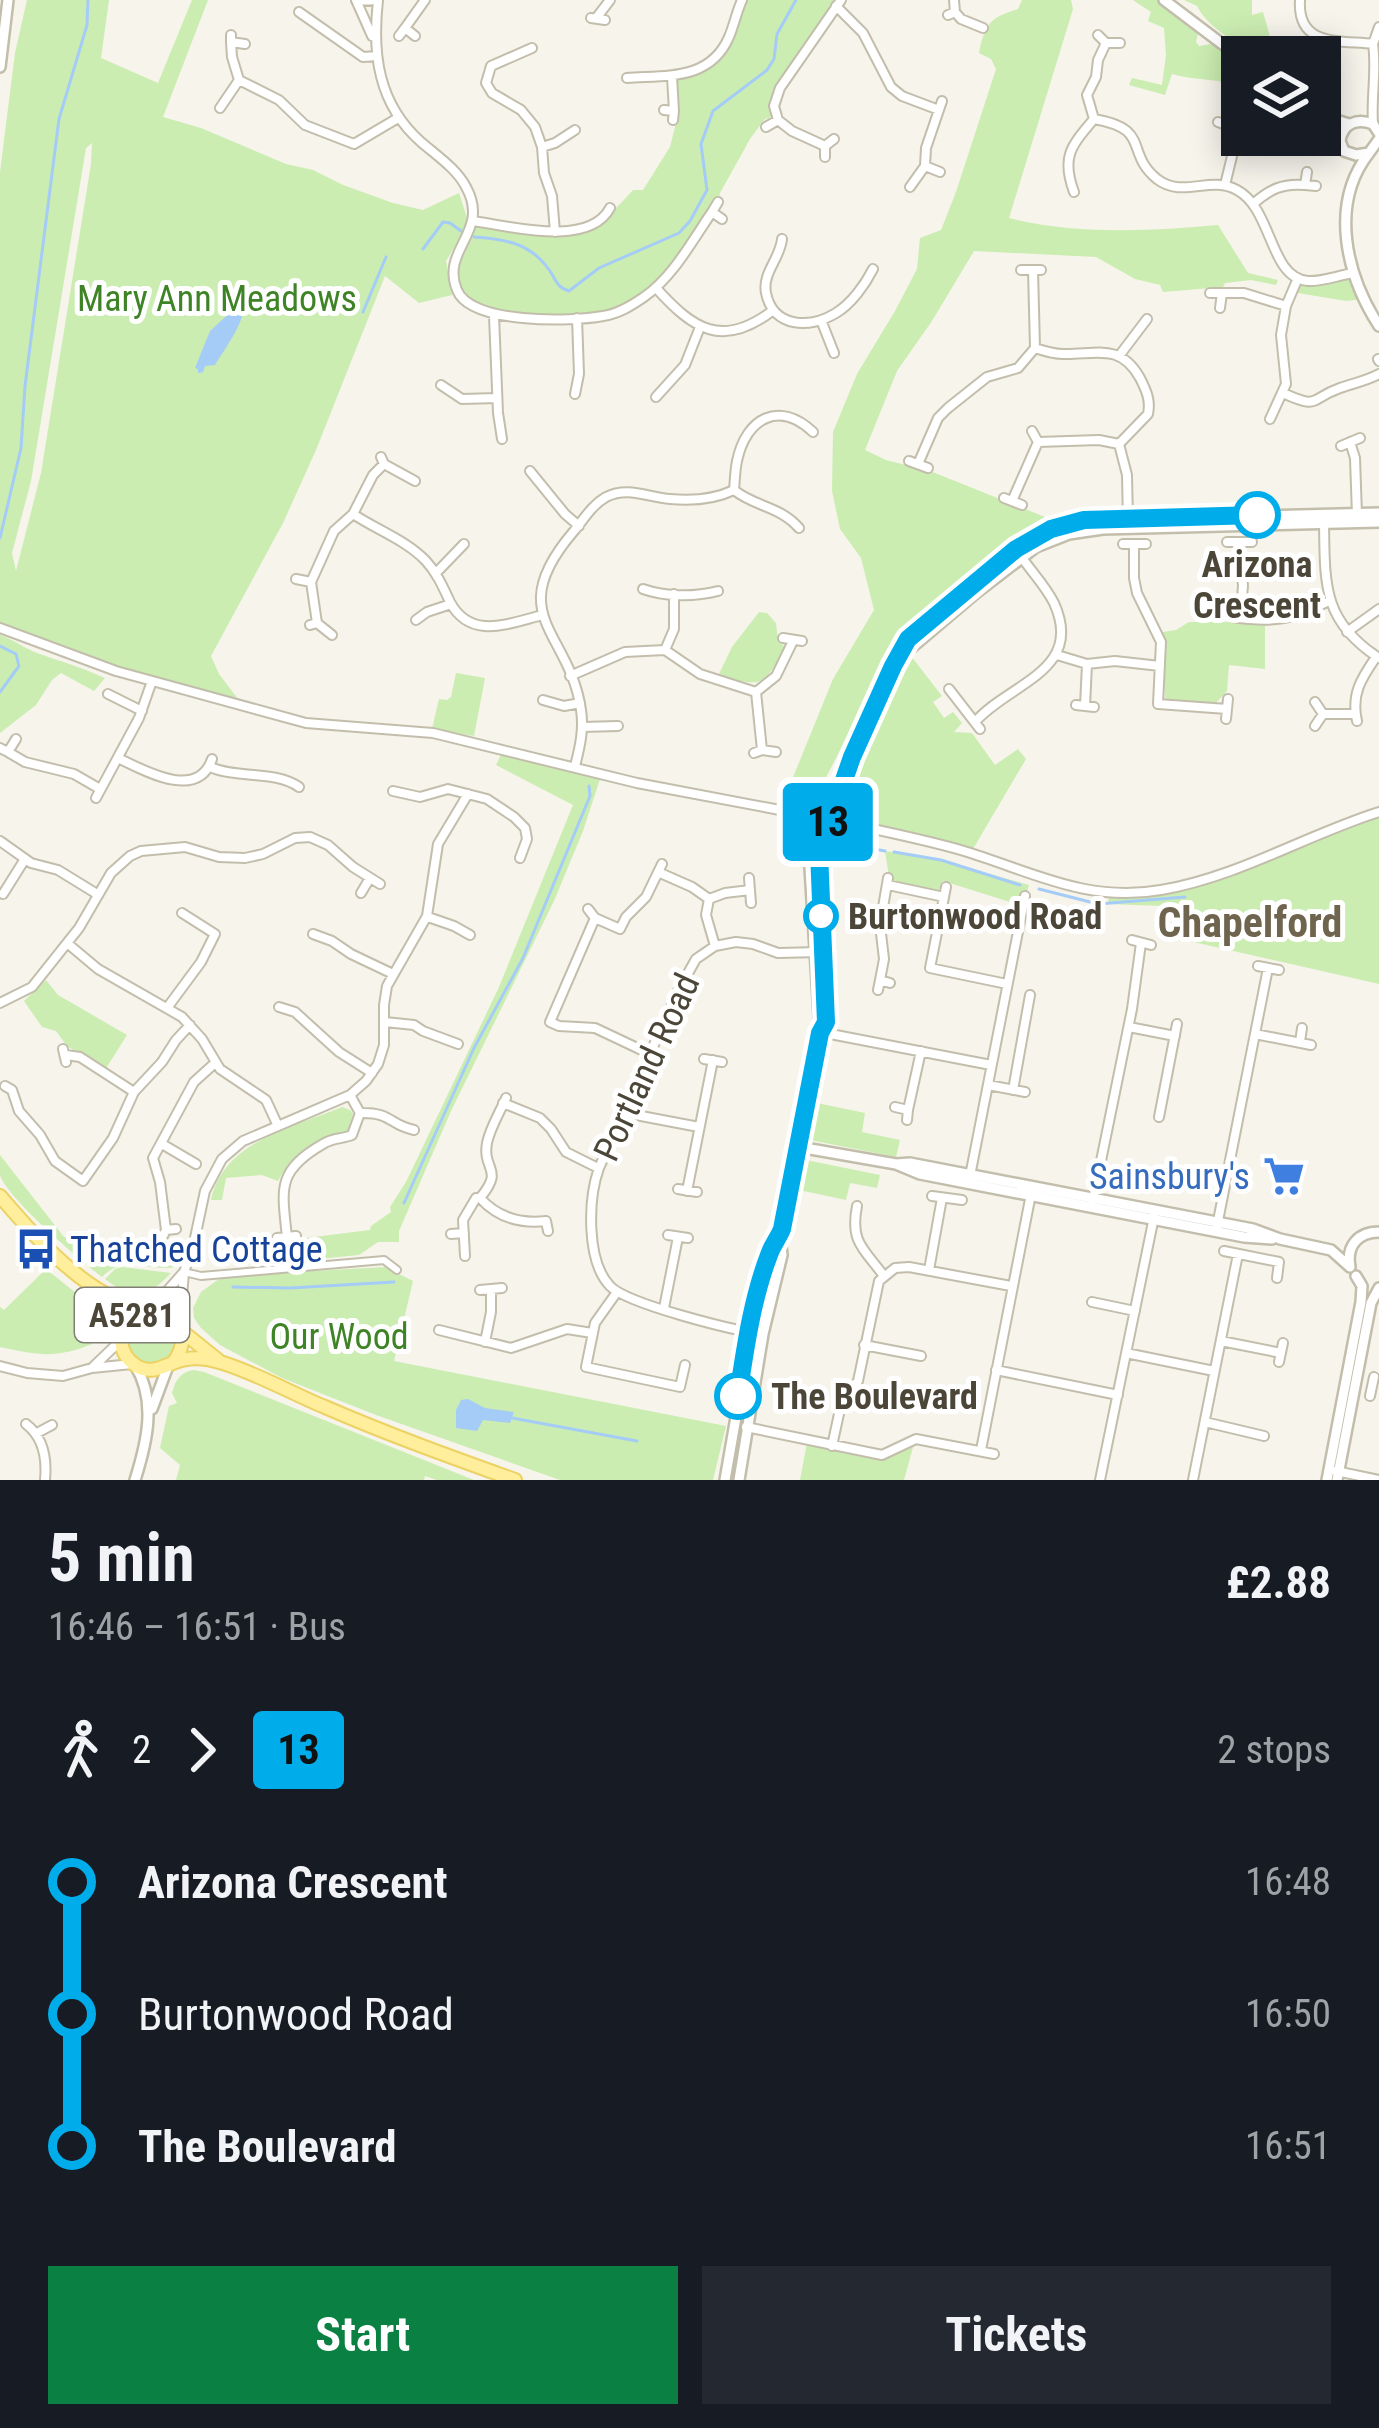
<!DOCTYPE html>
<html lang="en">
<head>
<meta charset="utf-8">
<style>
	body { margin:0; font-family:"Roboto Condensed",sans-serif; background:#242831; color:#f1f3f6; height:100vh; display:flex; flex-direction:column; font-size:45px; white-space:nowrap }
	* { box-sizing:border-box; margin:0 }
	p { font-size:39px; color:#9ea1a6 }
	.icon { flex:none; width:66px; height:66px; fill:none; stroke:currentColor; stroke-width:2; stroke-linecap:round; stroke-linejoin:round }
	.map { position:relative; height:1480px; overflow:hidden }
	.panel { display:flex; flex-direction:column; background:#171b24; flex:1 }
	.panel>* { flex:none }
	.badge { padding:0 24px; border-radius:9px; font-size:42px; line-height:78px }
	.fabs { position:absolute; left:1221px; top:36px; display:grid; gap:24px }
	.fabs a { display:grid; place-items:center; width:120px; height:120px; border-radius:0px; background:#171b24; box-shadow:0 6px 30px #0003; font-size:60px }
	.map>.badge { position:absolute; translate:-50% -50%; box-shadow:0 0 0 6px #fff }
	.legs { display:flex; align-items:center; gap:18px; height:132px; padding:0 48px; font-size:39px }
	.legs p { margin-inline-start:auto }
	.headline { display:flex; align-items:center; justify-content:space-between; height:204px; padding:0 48px }
	h1 { font-size:66px; font-weight:700; line-height:90px }
	.primary-button { display:flex; gap:24px; margin-top:auto; padding:24px 48px }
	.primary-button a { flex:1; height:138px; border-radius:0px; background:#0b8043; color:#fff; font-size:48px; font-weight:700; line-height:138px; text-align:center }
	.primary-button a+a { background:#242831; color:#f1f3f6 }
	ul { padding:0 48px; list-style:none }
	li { display:flex; align-items:center; gap:42px; height:132px; font-size:45px }
	li i { display:grid; place-items:center; width:18px; height:100%; margin:0 15px; background:currentColor }
	li i::after { content:''; width:30px; height:30px; margin:-15px; border:9px solid; border-radius:50%; background:#171b24 }
	li p { margin-inline-start:auto }
	li:first-child i { background:linear-gradient(#0000 50%,currentColor 0) }
	li:last-child i { background:linear-gradient(currentColor 50%,#0000 0) }
	.map>svg:first-child { display:block }
	.green { fill:#cbedb2; fill-rule:evenodd }
	.water { fill:#a5ccf6 }
	.lines { fill:none; stroke-linecap:round; stroke-linejoin:round }
	.stream { stroke:#a5ccf6; stroke-width:3 }
	.pedestrian-casing { stroke:#c3beac; stroke-width:10 }
	.minor-casing { stroke:#c3beac; stroke-width:12 }
	.tertiary-casing { stroke:#c3beac; stroke-width:14 }
	.primary-casing { stroke:#ecd263; stroke-width:16 }
	.pedestrian { stroke:#fff; stroke-width:6 }
	.minor { stroke:#fff; stroke-width:8 }
	.tertiary { stroke:#fff; stroke-width:9 }
	.primary { stroke:#ffee9b; stroke-width:12 }
	.line-1-casing { stroke:#fff; stroke-width:27 }
	.line-1 { stroke:#00ace9; stroke-width:18 }
	.stop-1-dot { fill:#fff; stroke:#00ace9; stroke-width:6 }
	.labels { text-anchor:middle; stroke-width:10; stroke-linejoin:round; paint-order:stroke }
	.shield { fill:#fff; stroke:#817e74; stroke-width:3 }
	.shield-label { font-size:33px; font-weight:bold; fill:#4b4638 }
	.park-label { font-size:36px; fill:#3e8325; stroke:#fff }
	.stop-label { font-size:36px; font-weight:bold; fill:#4b4638; stroke:#fff; text-anchor:start }
	.street-label { font-size:36px; fill:#4b4638; stroke:#fff }
	.shop-label { font-size:36px; fill:#366cbe; stroke:#fff; text-anchor:end }
	.transit-label { font-size:36px; fill:#164399; stroke:#fff; text-anchor:start }
	.quarter-label { font-size:42px; font-weight:bold; fill:#6f654e; stroke:#fff }
</style>
</head>
<body>
<div class="map">
<svg width="1379" height="1480" viewBox="0 0 1379 1480">
	<rect width="100%" height="100%" fill="#f6f4eb"/>
	<path class="green" d="M27 0H109L101 58 158 83 192 0H208L163 117 201 128 286 164 313 170 343 185 393 203 423 210 459 193 469 224 446 261 452 295 419 303 385 276 316 450 283 523 211 656 219 674 241 703 134 673 0 624V172L15 53ZM92 143 91 164 41 473 16 571 12 553 31 481 86 148Z
		M742 0H843L780 82 772 117 765 119 750 139 720 193 716 209 667 276 627 308 577 318 494 315 468 303 455 286 452 266 473 221C508 223 566 237 597 222 612 214 622 202 633 190H643L670 147 677 119 672 77 717 55Z
		M1022 0H1071L1073 9 1009 218C1077 235 1150 231 1218 225L1248 273 1278 280 1276 285 1251 280 1225 283 1223 287 1163 292 1160 285 1135 279 1096 257 974 251 932 321 897 371 865 450 886 460 930 471 1050 519 906 634 887 659 820 789 803 800 783 802 833 679 874 610 861 558 840 529 832 491 833 432 857 374 895 311 917 269 920 238 941 230 956 192 996 69 991 59 979 53C985 24 989 18 1018 9Z
		M1133 0H1158L1181 16V20L1198 33 1196 42 1199 46 1211 44 1242 62V87C1219 78 1196 81 1172 74L1165 95 1129 85 1132 78 1162 85 1166 55 1164 28 1148 21 1151 12Z
		M1184 0H1252V15L1263 12 1270 37 1281 39 1283 53 1291 57H1264L1266 53 1263 51 1256 56C1235 41 1209 29 1197 6Z
		M1354 273 1363 299 1346 301 1292 292 1298 278 1304 280Z
		M759 612 767 613 776 623 778 641 787 649C759 687 766 687 718 676L732 647Z
		M1189 622H1265V669L1229 665 1227 691 1215 704 1172 701 1165 698 1163 632 1176 630Z
		M0 635C14 640 24 648 37 653 60 661 83 668 105 678L94 691 61 673 52 680 36 705 0 733Z
		M911 656 942 696 933 702 944 718 953 712 962 723 954 732 972 733 995 765 1018 749 1026 759 973 849 835 816C857 765 877 699 911 656Z
		M456 673 485 678 474 736 432 729 439 699 447 700 451 697Z
		M504 748 602 773 583 831 554 901 451 1111 399 1231V1242H378L359 1255 318 1259 317 1248 276 1252 274 1242 370 1230 371 1226 391 1212 390 1207 406 1182 499 987 573 805 496 765Z
		M1379 813V984L1158 934 1163 906 1108 904 1109 894 1187 885Z
		M885 851 941 860 1029 885 1023 906 943 881 936 895 890 883Z
		M46 980 58 995 127 1035 105 1070 67 1046 56 1031 42 1027 24 1001Z
		M817 1103 865 1113 862 1132 900 1140 896 1157 810 1140Z
		M342 1107 350 1110 353 1114 347 1133C320 1140 292 1154 278 1181L262 1175 226 1178 222 1200H211C223 1141 294 1127 342 1107Z
		M0 1155 64 1237 79 1242 97 1257 95 1261 180 1259 175 1267C147 1272 126 1253 102 1277 81 1261 6 1197 0 1175 0 1168 0 1162 0 1155Z
		M806 1160 880 1175 877 1188 850 1183 846 1200 799 1190Z
		M122 1267 171 1273C146 1299 134 1301 105 1279L115 1269Z
		M385 1267 413 1281 394 1361 726 1426 713 1480H560L376 1415 282 1378 220 1345 201 1328 194 1318 193 1308 201 1292 223 1276Z
		M46 1269 91 1305 88 1313 92 1344C56 1359 37 1355 0 1347V1307L4 1310Z
		M128 1340a24 24 0 1 1 48 0a24 24 0 1 1-48 0Z
		M194 1370 204 1372 474 1480H437L425 1476 424 1480H176L180 1465 160 1448 169 1406 177 1403 172 1393C176 1380 179 1373 194 1370Z
		M915 1440 904 1480H800L807 1443 881 1457Z"/>
	<path class="water" d="M246 298C243 325 230 341 215 365L205 366 203 372 198 373V369L195 368 210 331Z
		M468 1399 485 1408 514 1412 510 1423 483 1420 477 1431 456 1428V1410L461 1400Z"/>
	<g class="lines">
		<path class="stream" d="M474 237C505 239 531 243 550 271 557 282 557 287 569 291L599 268 679 233 690 221 707 190 701 144 713 111 767 70 774 59 777 34 796 0
			M423 249 443 222 450 223 461 231
			M363 312 386 257
			M0 538 21 448 25 386 59 119 87 25 88 0
			M0 646 16 654 19 666 0 692
			M841 843 885 851
			M894 852 941 860 1020 885
			M1039 889 1098 904 1185 897
			M404 1203 474 1048 523 958 590 796 589 786
			M233 1287 290 1288 394 1282
			M512 1418 637 1441"/>
		<g class="pedestrian-casing">
			<path id="pedestrian" d="M184 1272 201 1276 384 1260 397 1270"/>
		</g>
		<g class="minor-casing">
			<path id="minor" d="M356 0 372 36
				M378 0C372 54 378 104 421 142 436 155 457 169 466 187 491 232 440 249 457 290 470 324 571 322 603 316 618 314 631 306 644 297 673 277 692 241 712 212
				M954 0 955 12
				M1300 0C1297 47 1339 40 1373 44 1377 71 1371 96 1373 124
				M836 6 863 33 891 87 902 96 939 110
				M299 12 363 57 377 56
				M948 15 955 12 961 19 983 28
				M597 17 610 0
				M591 18 605 20
				M405 28 425 0
				M231 35V42L245 44
				M1098 35 1106 43H1120
				M399 36 405 28 415 36
				M231 42 232 57 239 80 279 100 305 125 354 144 398 118
				M1373 44 1379 27
				M532 48 491 66 486 83 492 93 521 110 535 127 542 147 544 173 552 196 555 232
				M672 77 674 111
				M627 78C666 75 710 81 729 37 734 25 737 11 742 0
				M220 108 239 80
				M664 110 674 111 673 120
				M1094 119C1152 129 1124 152 1157 179 1183 199 1210 175 1237 190 1273 209 1269 278 1308 281 1322 282 1339 275 1354 273
				M778 120 774 106 780 88 841 0
				M1218 122 1232 127 1242 120
				M766 127 778 120 792 131 825 146
				M542 147 555 143 575 130
				M825 157V146L834 139
				M925 166 926 148 942 101
				M1307 172 1305 185 1316 186
				M1225 185 1234 148 1232 127
				M910 187 925 166 940 172
				M1074 192C1061 157 1071 146 1094 119L1087 95 1096 77 1098 60 1106 43
				M718 202 712 212 722 219
				M1253 204C1270 189 1283 183 1305 185
				M473 221C509 226 589 248 610 208
				M782 239C780 259 762 273 766 293 773 328 810 329 836 313 851 304 865 285 873 269
				M1021 270H1041
				M1033 270 1035 348
				M656 288C693 329 722 349 772 311
				M1210 293H1222L1220 308
				M1222 293H1244L1286 306
				M494 316 498 413 502 439
				M821 320 834 353
				M1119 356 1147 319
				M1378 359 1379 361
				M441 385 462 399 497 398
				M1283 393C1320 410 1309 399 1340 388 1354 383 1366 381 1379 374
				M575 394 579 374 577 318
				M656 397 685 365 700 327
				M1270 419 1286 384 1281 335 1286 306 1298 278
				M1038 442 1099 440 1119 444 1127 475 1128 521
				M1350 442 1355 458 1357 515
				M1341 446 1360 438
				M381 457 384 464 415 481
				M909 461 928 468
				M918 464 938 418 948 408 987 377 1018 368 1035 348C1044 351 1053 354 1063 354 1095 355 1120 342 1140 378 1146 390 1151 400 1148 414L1119 444
				M530 471 565 514 579 526
				M1004 498 1022 505
				M1012 501 1038 442 1032 431
				M353 514C377 530 406 540 426 561 437 573 443 587 450 602 471 641 509 623 543 615
				M1324 522C1325 584 1322 621 1379 658
				M799 528C780 506 755 507 734 490 735 480 735 470 737 461 746 418 779 400 813 432
				M1227 542H1252
				M1239 542 1243 586 1240 618
				M1123 544H1146
				M1134 544V578L1137 593 1161 642 1158 704 1227 709
				M436 573 464 544
				M296 579 311 582 317 623
				M311 582 334 531 353 514 373 475 384 464
				M643 589C665 597 695 597 718 591
				M1232 617C1275 623 1290 620 1329 601
				M416 620 427 612 451 604
				M310 625 317 623 332 635
				M0 628 116 671 306 723 433 733 637 783 801 814
				M1347 632 1379 609
				M783 638 802 641
				M665 650 674 629V594
				M1057 655 1087 664 1115 661 1160 666
				M570 676 625 652 665 650 700 674 756 692
				M949 689 980 729
				M108 694 142 711
				M543 700 564 706 580 703
				M1076 705 1094 707
				M1085 706 1087 664
				M1323 714H1355
				M1226 719 1228 699
				M1357 721C1351 694 1361 679 1376 657
				M975 722C1009 683 1085 671 1054 603 1044 583 1027 567 1016 549
				M1315 726 1323 714 1315 702
				M582 727 618 726
				M0 748 8 752 16 739
				M762 750 756 692 776 676 793 641
				M8 752 25 762 74 774 100 789
				M754 753 762 750 776 752
				M118 758C145 771 198 801 212 759
				M575 766C580 747 584 729 581 710 570 631 501 616 574 531 584 519 592 505 606 497 628 486 647 497 670 499 691 501 715 499 734 490
				M210 767C238 779 275 770 299 787
				M393 791 420 797 448 789 487 799 514 817 525 828 527 839 520 858
				M96 798 139 718 152 681
				M829 819C874 830 920 838 964 851 1033 872 1087 903 1161 890 1238 877 1306 835 1379 812
				M799 827 804 804
				M0 841 31 863 58 870 97 894
				M658 872 692 887 709 899 706 915 715 946
				M749 878 751 903
				M888 885 944 897
				M946 887 930 968 1007 984
				M361 893 370 878
				M3 894 25 859
				M709 899 725 893 750 890
				M588 909 595 918 620 929 626 917 646 897 662 864
				M428 917 454 926 470 935
				M595 918 550 1022 559 1026 595 1028 650 1054
				M313 934 332 941 351 954 393 974
				M1132 940 1151 945
				M67 943 98 969 182 1017 202 1039 220 1069 266 1100 278 1126
				M1258 966 1279 970
				M880 980 884 959 880 925 888 878
				M878 990 880 980 890 983
				M0 1003 32 987 79 928 111 873 130 856 141 851 185 847 219 857 245 858 263 854 295 838 310 837 328 845 353 867 380 884
				M279 1007 295 1012 339 1052 372 1073
				M167 1008 201 962 215 934 182 913
				M385 1022 414 1025 423 1031 458 1044
				M1129 1027 1175 1036
				M820 1032 991 1065
				M1255 1034 1311 1045
				M1300 1042 1302 1028
				M63 1049 66 1062
				M66 1055 80 1057 134 1092
				M704 1059 722 1062
				M988 1085 1025 1092
				M5 1086 12 1090 19 1111 40 1135 55 1161 83 1181 113 1138 134 1092 162 1062 176 1040 190 1025
				M1013 1090 1030 995
				M503 1103 540 1118 551 1129 566 1152 598 1168
				M895 1107 908 1110 907 1120
				M625 1109 641 1116 699 1127
				M908 1110 921 1051
				M360 1113C392 1112 389 1125 414 1130
				M1159 1117 1177 1024
				M162 1144 196 1164
				M970 1176 1025 896
				M678 1189 697 1192
				M687 1191 713 1060
				M932 1196 962 1200
				M480 1198C498 1218 520 1224 546 1221L548 1231
				M1093 1200 1132 1009 1141 943
				M857 1206C850 1242 863 1248 884 1276
				M166 1230 160 1182 153 1158 194 1082 215 1063
				M1216 1231 1268 968
				M451 1234 464 1233
				M668 1235 688 1238
				M287 1237C282 1189 276 1171 323 1144 332 1138 342 1139 352 1135L360 1113 350 1095
				M277 1238 296 1236
				M161 1240 166 1230 176 1229
				M1224 1251 1279 1262 1277 1278
				M465 1256 463 1220 476 1198H480C505 1168 482 1171 487 1143 490 1128 500 1112 506 1098
				M929 1270 942 1198
				M480 1290 502 1288
				M617 1292 595 1323 586 1367 680 1387 685 1365
				M1092 1302 1135 1311
				M153 1307 183 1273
				M664 1308 678 1237
				M180 1322 184 1272 193 1247 205 1191 222 1159 243 1141 350 1095 366 1081 378 1064 384 1045V1005L387 986 427 916 438 844 468 794
				M439 1330 511 1348 567 1329 592 1333
				M763 1334C735 1331 627 1304 610 1286 586 1261 588 1199 599 1168L678 991 696 959 715 946 736 942 753 944 778 953 820 952
				M1221 1341 1281 1353
				M485 1342 491 1312V1289
				M864 1345 921 1356
				M1126 1353 1214 1371
				M1279 1362 1283 1343
				M0 1366 27 1373 63 1376 92 1368 132 1364
				M93 1367 121 1340
				M996 1370 1118 1395
				M1370 1396 1374 1377
				M1205 1422 1264 1436
				M26 1424C43 1437 47 1459 45 1480
				M746 1427 882 1455 916 1439 994 1454
				M37 1433 52 1425
				M832 1446 842 1400 858 1381 879 1281 895 1268 909 1267 1011 1286
				M981 1450 1031 1194
				M1336 1471 1379 1480
				M1100 1480 1154 1217
				M1193 1480 1238 1254"/>
		</g>
		<g class="tertiary-casing">
			<path id="tertiary" d="M357 0H371
				M1164 0 1242 59
				M0 67 8 0
				M1320 115 1349 124
				M1320 122 1338 143
				M1379 133 1373 124C1357 118 1343 123 1340 141L1344 151 1356 155 1369 153 1379 139
				M1369 153C1329 204 1346 275 1379 326
				M904 654 976 593 1036 547 1069 534 1103 529 1379 522
				M820 1032 809 851 820 817 844 770
				M799 1147 896 1164 910 1163 1253 1229 1280 1239 1331 1250 1350 1267
				M896 1164 920 1174 1244 1237 1272 1239
				M1350 1267C1346 1246 1358 1232 1379 1232
				M135 1365C157 1401 147 1442 135 1480
				M152 1409 168 1366
				M725 1480 757 1297 770 1249 780 1236
				M739 1480 763 1334 782 1255 780 1236 820 1032 826 1023 819 852 852 757 893 666 908 639 1016 549C1044 531 1070 521 1103 520L1379 513
				M1327 1480 1361 1302 1362 1286 1356 1276
				M1337 1480 1371 1303 1379 1288"/>
		</g>
		<g class="primary-casing">
			<path id="primary" d="M0 1196C35 1237 89 1300 145 1308
				M100 1293 116 1314 122 1330
				M183 1332 219 1361
				M173 1363C201 1327 158 1287 130 1317 116 1331 119 1354 135 1365 154 1378 168 1361 187 1359 198 1357 213 1360 223 1363 258 1374 291 1393 325 1407 387 1434 451 1457 515 1480"/>
		</g>
		<use href="#pedestrian" class="pedestrian"/>
		<use href="#minor" class="minor"/>
		<use href="#tertiary" class="tertiary"/>
		<use href="#primary" class="primary"/>
	</g>
	<g class="lines">
		<g class="line-1-casing">
			<path id="line-1" d="M738 1396C745 1350 752 1299 769 1255 772 1245 778 1239 782 1229L820 1033 826 1022 819 852 852 757 893 666 908 639 1016 549 1051 529 1084 520 1257 515"/>
		</g>
		<use href="#line-1" class="line-1"/>
	</g>
	<defs>
		<g id="supermarket-bare" transform="scale(3.24)"><path d="M-6-5.5h2.5l.6 2H6L4.5 2H-2.5L-4.4-4H-6ZM-1.5 3.2a1.3 1.3 0 1 0 .1 0ZM3 3.2a1.3 1.3 0 1 0 .1 0Z" fill="#3f7fe0" stroke="#fff" stroke-width="2.5" paint-order="stroke"/></g>
		<g id="bus-bare" transform="scale(3.24)"><path d="M-5-6H5V4H4V6H2V4H-2V6H-4V4H-5ZM-3.5-4V0h7V-4ZM-3.5 1.2v1.5H-2V1.2ZM2 1.2v1.5H3.5V1.2Z" fill="#1a4fb4" stroke="#fff" stroke-width="2.5" paint-order="stroke"/></g>
	</defs>
	<g fill-rule="evenodd">
		<use href="#supermarket-bare" x="1284" y="1176"/>
		<use href="#bus-bare" x="36" y="1249"/>
	</g>
	<g class="stop-1-dot">
		<circle cx="1257" cy="515" r="21"/>
		<circle cx="821" cy="916" r="15"/>
		<circle cx="738" cy="1396" r="21"/>
	</g>
	<g class="labels">
		<rect class="shield" x="75" y="1288" width="114" height="54" rx="9"/>
		<g class="shield-label">
			<text x="132" y="1327">A5281</text>
		</g>
		<g class="park-label">
			<text x="217" y="311">Mary Ann Meadows</text>
			<text x="339" y="1349">Our Wood</text>
		</g>
		<g class="stop-label">
			<text x="1257" y="577" text-anchor="middle">Arizona<tspan x="1257" dy="41">Crescent</tspan></text>
			<text x="848" y="929">Burtonwood Road</text>
			<text x="771" y="1409">The Boulevard</text>
		</g>
		<g class="street-label">
			<text transform="translate(646 1067) rotate(-65)" y="13">Portland Road</text>
		</g>
		<g class="shop-label">
			<text x="1250" y="1189">Sainsbury's</text>
		</g>
		<g class="transit-label">
			<text x="70" y="1262">Thatched Cottage</text>
		</g>
		<g class="quarter-label">
			<text x="1250" y="937">Chapelford</text>
		</g>
	</g>
</svg>
<div class="fabs">
<a><svg class="icon" aria-label="layers" viewBox="0 0 24 24"><path d="M12 4l9 5-9 5-9-5zM3 14l9 5 9-5"/></svg></a>
</div>
<b class="badge" style="left:828px;top:822px;background:#00ace9;color:#111">13</b>
</div>
<section class="panel">
<div class="headline"><div><h1>5 min</h1><p>16:46 – 16:51 · Bus</p></div><b>£2.88</b></div>
<div class="legs"><svg class="icon" aria-label="walk" viewBox="0 0 24 24"><circle cx="13" cy="4" r="2"/><path d="M13 8l-2 6 4 7M11 14l-3 7M7 12l3-4h3l4 4"/></svg>2<svg class="icon" aria-label="forward" viewBox="0 0 24 24"><path d="M9 5l7 7-7 7"/></svg><b class="badge" style="background:#00ace9;color:#111">13</b><p>2 stops</p></div>
<ul>
<li><i style="color:#00ace9"></i><b>Arizona Crescent</b><p>16:48</p></li>
<li><i style="color:#00ace9"></i><span>Burtonwood Road</span><p>16:50</p></li>
<li><i style="color:#00ace9"></i><b>The Boulevard</b><p>16:51</p></li>
</ul>
<div class="primary-button"><a>Start</a><a>Tickets</a></div>
</section>
</body>
</html>
